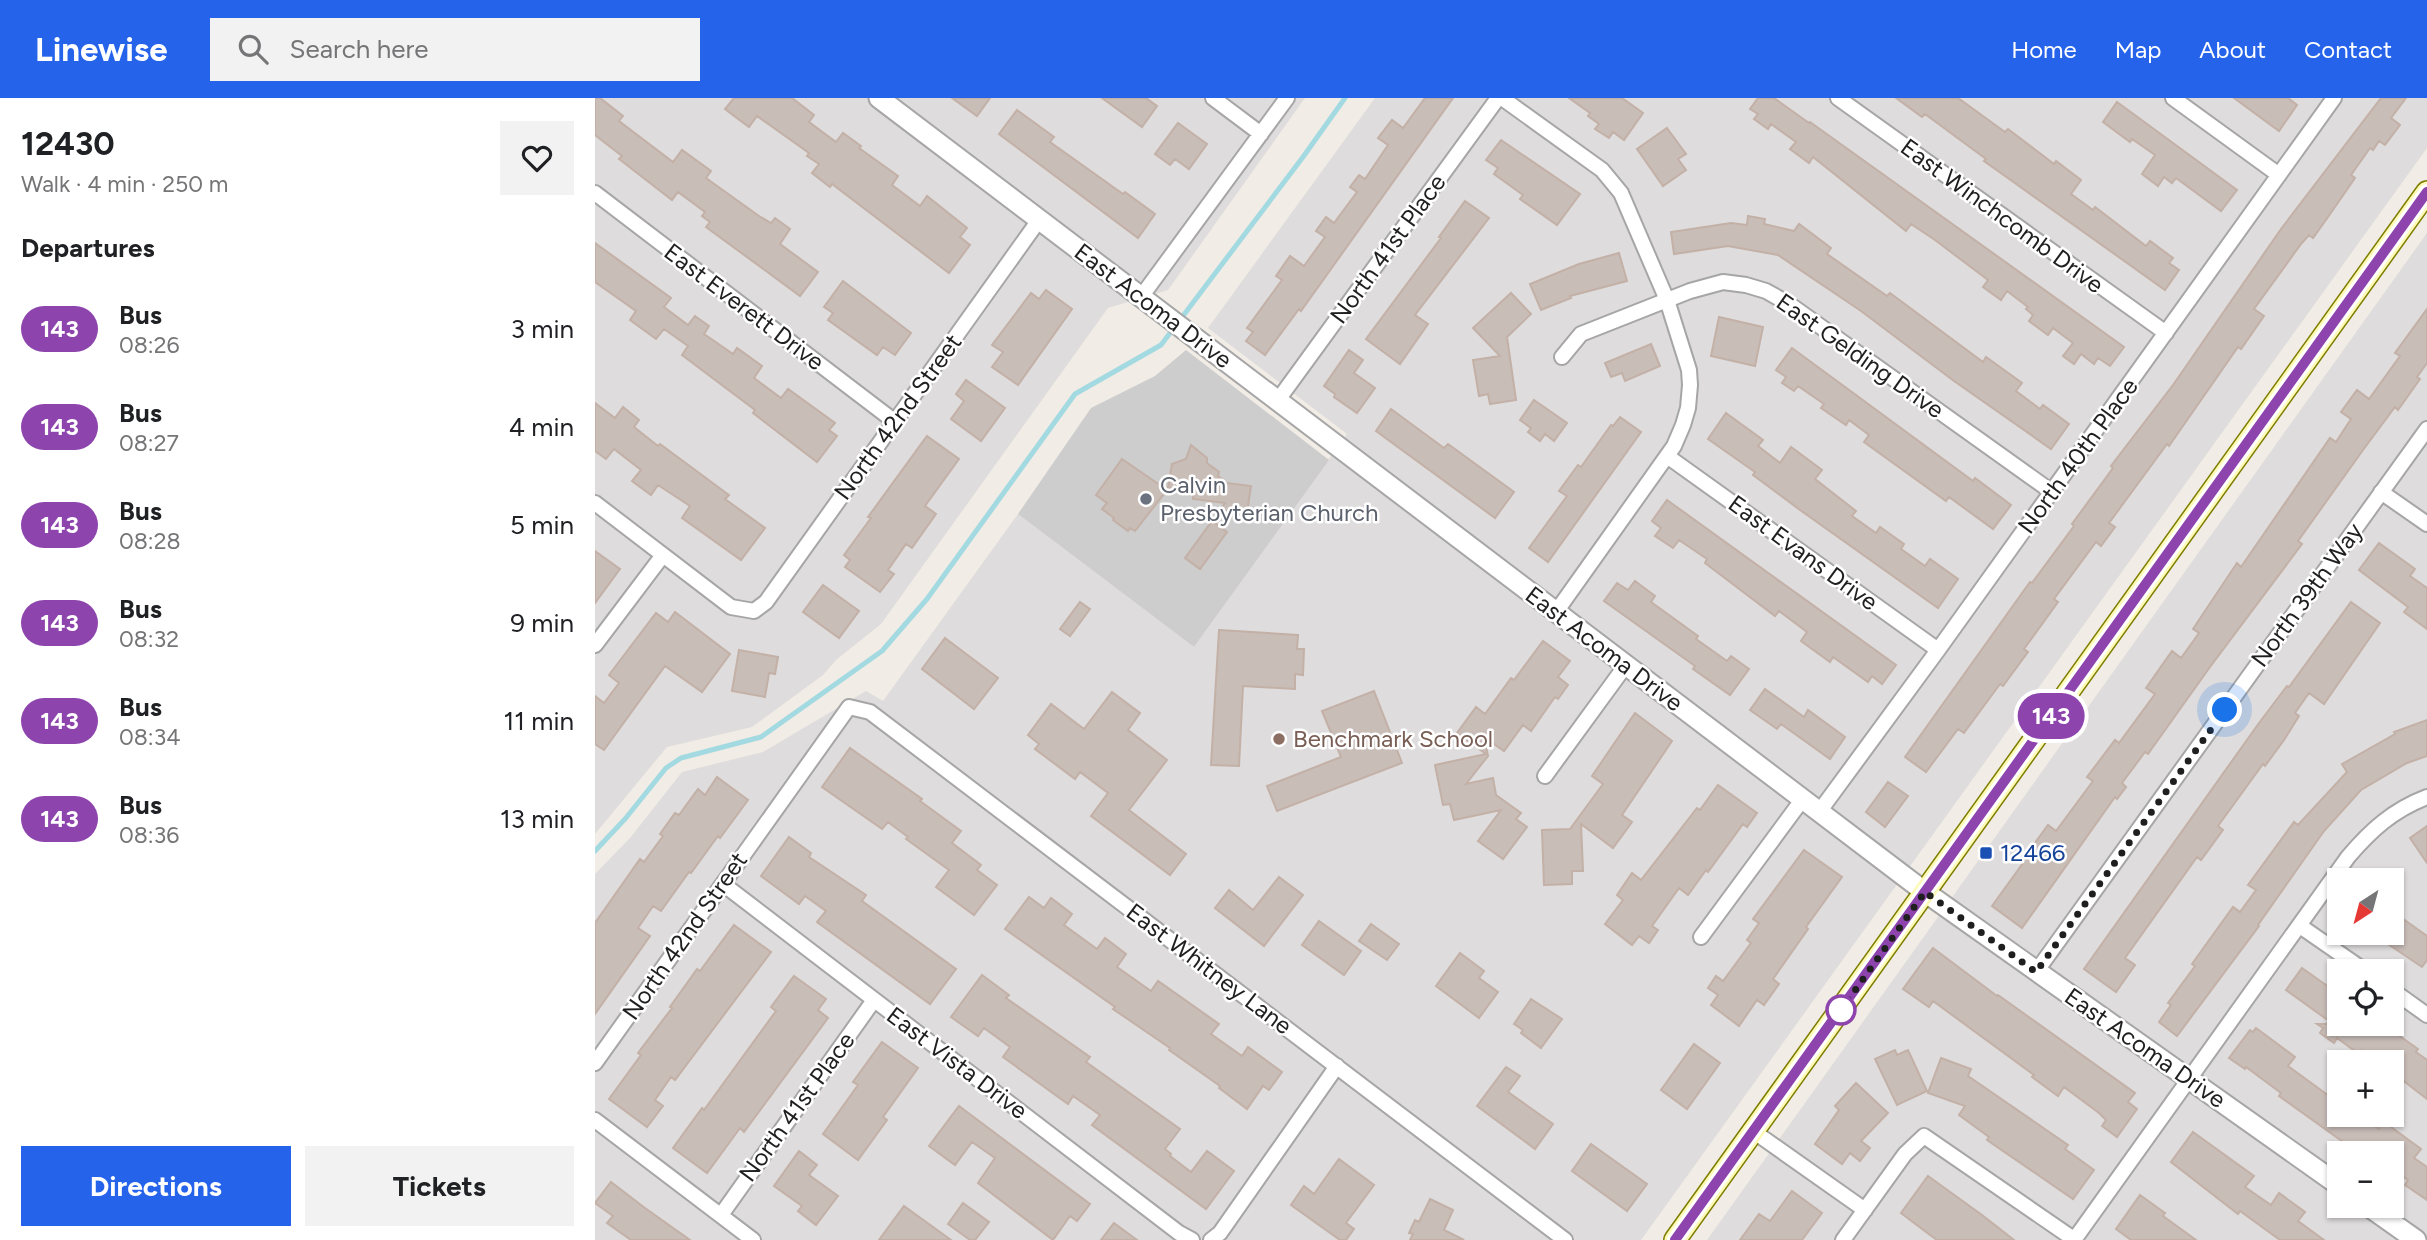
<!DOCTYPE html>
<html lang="en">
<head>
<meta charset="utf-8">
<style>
	body { margin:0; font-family:Figtree,sans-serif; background:#f2f2f2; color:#202124; height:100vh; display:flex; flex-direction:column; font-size:26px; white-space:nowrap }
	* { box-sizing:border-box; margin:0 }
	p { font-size:23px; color:#757577 }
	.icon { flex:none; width:38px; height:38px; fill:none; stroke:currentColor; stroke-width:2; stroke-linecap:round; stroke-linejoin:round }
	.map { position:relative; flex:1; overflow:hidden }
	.details { display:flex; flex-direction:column; background:#fff; width:595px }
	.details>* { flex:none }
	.badge { padding:0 14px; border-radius:23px; font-size:24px; line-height:46px }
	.needle { width:46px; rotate:216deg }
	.fabs { position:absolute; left:1732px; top:770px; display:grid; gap:14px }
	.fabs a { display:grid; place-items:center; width:77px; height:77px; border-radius:0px; background:#fff; box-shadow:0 2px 5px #0004; font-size:35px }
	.you { position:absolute; width:35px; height:35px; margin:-18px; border:5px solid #fff; border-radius:50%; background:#1a73e8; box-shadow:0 0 0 10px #1a73e833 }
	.map>.badge { position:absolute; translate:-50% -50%; box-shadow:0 0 0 4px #fff }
	h2 { padding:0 21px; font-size:26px; line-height:63px }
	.round { display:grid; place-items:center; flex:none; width:74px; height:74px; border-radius:0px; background:#f2f2f2 }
	.headline { display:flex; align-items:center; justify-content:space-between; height:119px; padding:0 21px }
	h1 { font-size:33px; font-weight:700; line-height:52px }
	.primary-button { display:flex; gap:14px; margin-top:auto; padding:14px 21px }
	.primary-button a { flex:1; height:80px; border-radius:0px; background:#2563eb; color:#fff; font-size:28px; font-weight:700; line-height:80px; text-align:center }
	.primary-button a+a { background:#f2f2f2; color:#202124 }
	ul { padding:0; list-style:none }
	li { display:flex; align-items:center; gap:21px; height:98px; padding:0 21px }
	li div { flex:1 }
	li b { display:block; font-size:26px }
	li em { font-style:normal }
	li .badge { min-width:77px; font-weight:700; text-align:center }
	header { display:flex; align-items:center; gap:42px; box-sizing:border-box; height:98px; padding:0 35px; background:#2563eb; color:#fff }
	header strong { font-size:33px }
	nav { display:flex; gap:38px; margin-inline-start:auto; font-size:24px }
	.search { width:490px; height:63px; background:#f2f2f2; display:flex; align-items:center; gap:18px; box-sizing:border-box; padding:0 24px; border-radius:0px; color:#757577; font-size:26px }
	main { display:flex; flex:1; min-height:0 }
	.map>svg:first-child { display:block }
	.residential { fill:#dedcdc; fill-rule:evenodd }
	.religious { fill:#cdcdcd }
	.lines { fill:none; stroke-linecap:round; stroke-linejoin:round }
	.stream { stroke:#a3dae1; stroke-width:5 }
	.building { fill:#c9bdb8; stroke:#c3b0a6; stroke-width:2 }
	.minor-casing { stroke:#a6a6a6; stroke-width:18 }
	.tertiary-casing { stroke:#a6a6a6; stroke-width:23 }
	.secondary-casing { stroke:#7d7d00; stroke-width:24 }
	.minor { stroke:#fff; stroke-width:14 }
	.tertiary { stroke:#fff; stroke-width:19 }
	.secondary { stroke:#fdf9b6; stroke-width:21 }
	.line-casing { stroke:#fff; stroke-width:16 }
	.line { stroke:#8e44ad; stroke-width:10 }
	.walk { stroke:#1f1f1f; stroke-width:7; stroke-dasharray:0 12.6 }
	.worship-dot { fill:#6b7280; stroke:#fff; stroke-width:2.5 }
	.education-dot { fill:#8d6e63; stroke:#fff; stroke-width:2.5 }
	.transit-dot { fill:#1a4fb4; stroke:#fff; stroke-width:2.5 }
	.stop-dot { fill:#fff; stroke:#8e44ad; stroke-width:3.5 }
	.labels { text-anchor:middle; stroke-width:5; stroke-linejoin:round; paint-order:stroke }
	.street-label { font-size:24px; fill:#1f1f1f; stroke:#fff }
	.worship-label { font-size:24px; fill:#5b616d; stroke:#fff; text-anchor:start }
	.education-label { font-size:24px; fill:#785e54; stroke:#fff; text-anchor:start }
	.transit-label { font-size:24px; fill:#164399; stroke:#fff; text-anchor:start }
</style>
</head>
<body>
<header>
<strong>Linewise</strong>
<div class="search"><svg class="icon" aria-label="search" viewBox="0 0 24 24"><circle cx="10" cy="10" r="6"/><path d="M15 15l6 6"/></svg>Search here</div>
<nav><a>Home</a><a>Map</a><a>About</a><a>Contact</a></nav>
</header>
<main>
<section class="details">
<div class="headline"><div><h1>12430</h1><p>Walk · 4 min · 250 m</p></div><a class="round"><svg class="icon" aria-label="heart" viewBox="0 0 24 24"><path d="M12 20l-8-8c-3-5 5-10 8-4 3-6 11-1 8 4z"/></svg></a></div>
<h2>Departures</h2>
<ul>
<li><span class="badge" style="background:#8e44ad;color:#fff">143</span><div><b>Bus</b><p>08:26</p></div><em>3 min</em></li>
<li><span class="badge" style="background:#8e44ad;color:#fff">143</span><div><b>Bus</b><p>08:27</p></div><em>4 min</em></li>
<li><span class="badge" style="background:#8e44ad;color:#fff">143</span><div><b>Bus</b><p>08:28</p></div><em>5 min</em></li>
<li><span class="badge" style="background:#8e44ad;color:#fff">143</span><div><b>Bus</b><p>08:32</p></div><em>9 min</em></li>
<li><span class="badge" style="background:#8e44ad;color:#fff">143</span><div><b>Bus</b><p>08:34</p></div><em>11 min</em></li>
<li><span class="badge" style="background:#8e44ad;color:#fff">143</span><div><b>Bus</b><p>08:36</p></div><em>13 min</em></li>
</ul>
<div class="primary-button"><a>Directions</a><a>Tickets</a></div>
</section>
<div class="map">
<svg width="1832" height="1142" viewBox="0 0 1832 1142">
	<rect width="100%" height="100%" fill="#f1ece5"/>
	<path class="residential" d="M0 0H710L573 192 513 210 286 526 241 562 228 577 157 629 72 649 0 736Z
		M780 0H1832V50L1046 1142H0V776L35 740 87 674 168 654 271 593 288 603 423 416 599 549 752 336 613 230Z
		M1832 135V1142H1112ZM1745 782H1797V835H1745ZM1745 873H1797V926H1745ZM1745 964H1797V1017H1745ZM1745 1055H1797V1108H1745Z"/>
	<path class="religious" d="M591 252 734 362 599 549 423 416 496 310 560 278Z"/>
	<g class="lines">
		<path class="stream" d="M0 753 30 721 71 670 86 660 166 639 287 553 332 501 480 296 566 247 708 59 750 0"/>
	</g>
	<path class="building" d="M0 0H5L28 18 24 23 78 64 87 52 116 73 111 80 164 118 176 125 180 120 195 131 185 146 223 174 205 198 111 129 115 124 107 118 110 114 83 94 77 102 24 61 27 58 0 37Z
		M139 0H197L219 17 214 24 241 44 248 35 266 48 264 50 303 78 297 87 325 108 332 98 372 130 365 139 375 147 354 175 237 86 235 89 217 75 224 66 212 58 214 55 162 18 154 29 130 11Z
		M357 0H395L382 18Z
		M507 0H551L562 8 547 29Z
		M830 0H858L706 213 704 211 670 257 651 243 658 234 652 230 687 182 681 178 695 158 709 168 730 139 721 133 731 119 739 125 762 94 755 89 764 77 770 81 793 47 783 40 797 22 808 30Z
		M974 0H1027L1048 15 1029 42 1018 34 1014 40 1000 31 1004 26 993 18 995 15Z
		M1163 0H1179L1214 25 1215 24 1529 249 1515 268 1503 260 1499 266 1486 256 1479 266 1468 258 1478 245 1458 230 1453 237 1434 223 1438 217 1431 211 1433 209 1412 193 1406 202 1388 189 1393 182 1340 142 1316 126 1311 133 1218 59 1214 65 1195 51 1201 44 1176 26 1173 31 1159 21 1163 16 1155 11Z
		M1301 0H1363L1410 34 1413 31 1459 66 1461 63 1486 82 1476 96 1498 112 1500 109 1551 148 1555 143 1578 160 1574 165 1584 172 1570 192 1417 83 1389 63 1391 61 1330 16 1327 19Z
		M1639 0H1693L1702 7 1684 33Z
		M1786 0H1811L1796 20 1805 27 1790 47 1784 43 1778 52 1775 50 1756 77 1760 80 1733 119 1718 140 1714 137 1706 146 1659 211 1669 218 1646 251 1643 249 1574 348 1572 346 1514 425 1520 429 1506 448 1501 444 1459 501 1463 504 1429 551 1433 554 1408 588 1405 586 1369 635 1363 631 1331 674 1310 659 1435 484 1437 485 1479 428 1477 426 1518 370 1516 368 1578 287 1686 131Z
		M1522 4 1642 92 1626 113 1581 80 1577 85 1569 79 1563 88 1547 76 1560 57 1537 41 1535 44 1508 24Z
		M422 12 459 39 455 44 528 96 530 94 560 116 543 140 404 36Z
		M583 25 612 46 594 71 580 61 575 67 560 56Z
		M1072 30 1091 56 1083 61 1091 72 1068 88 1042 51Z
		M906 42 985 96 962 127 925 101 928 97 899 76 903 70 891 62Z
		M870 103 894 120 820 217 833 226 805 266 771 241 846 140 844 139Z
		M1153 118 1170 121 1169 126 1199 133 1204 126 1236 150 1232 156 1292 198 1295 195 1388 264 1391 259 1427 285 1421 293 1445 311 1448 307 1474 326 1456 351 1359 283 1266 213 1183 157 1133 148 1079 156 1076 134 1136 125 1152 127Z
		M0 145 76 200 69 209 93 227 100 218 114 228 109 236 138 256 142 250 167 268 159 280 186 300 193 291 240 325 234 332 242 338 222 364 158 315 160 312 87 257 93 248 69 231 61 241 35 222 41 213 0 184Z
		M1024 155 1032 183 975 198 976 200 946 212 935 186 984 166Z
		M248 183 316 235 300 257 288 249 282 257 233 222 238 215 229 209Z
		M451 192 477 211 423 287 397 269 408 254 397 247 436 195 444 201Z
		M916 195 936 216 912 239 921 302 895 306 893 296 884 298 878 262 905 258 878 230Z
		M1832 211V265L1822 279 1825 281 1803 312 1800 309 1768 352 1703 443 1707 446 1615 569 1553 656 1550 654 1527 685 1531 689 1522 701 1520 699 1427 830 1397 808 1428 765 1426 764 1453 727 1461 733 1498 683 1492 679 1520 642 1524 645 1560 596 1551 590 1577 553 1586 560 1604 535 1598 531 1642 465 1646 469 1735 340 1741 344 1756 321 1746 314 1762 292 1774 301 1805 258 1800 255Z
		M1124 219 1168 229 1160 268 1116 258Z
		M1056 246 1065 268 1030 283 1027 275 1016 279 1010 265Z
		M1197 250 1378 383 1380 380 1416 407 1398 431 1354 399 1351 403 1269 344 1274 337 1254 322 1251 327 1226 310 1229 306 1203 288 1199 293 1187 285 1191 279 1181 272Z
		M754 252 768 262 759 275 780 290 762 315 739 299 740 296 729 288Z
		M371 282 410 310 386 343 356 321 369 303 361 296Z
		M939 302 972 325 959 343 950 336 945 343 933 334 936 330 925 322Z
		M0 305 20 320 28 309 44 322 39 329 63 348 65 346 134 397 130 401 170 430 146 462 87 420 95 408 63 387 56 397 37 383 46 372 19 351 11 361 0 353Z
		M796 311 849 350 853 346 919 394 900 420 781 333Z
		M1131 315 1168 342 1163 348 1185 365 1196 349 1227 372 1220 381 1261 413 1257 418 1281 435 1285 429 1309 446 1306 451 1330 468 1335 461 1363 481 1343 510 1205 412 1158 377 1160 374 1113 341Z
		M1025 319 1046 334 953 464 934 450 972 398 964 393 983 367 986 369 1016 327 1018 328Z
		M332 338 364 361 330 408 341 416 317 450 311 446 293 472 299 476 285 494 250 469 255 462 249 457 276 420 273 419Z
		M596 347 612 360V365L624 374 623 378 632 385 656 388 652 415 625 412 630 405 598 401 599 394 573 390 577 366 591 361Z
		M527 361 572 392 540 433 535 430 533 433 518 422 519 420 507 411 512 405 501 397Z
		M1072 402 1301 567 1287 586 1277 578 1273 584 1238 559 1235 564 1206 543 1212 534 1184 513 1180 518 1110 465 1112 461 1084 442 1078 450 1060 438 1066 430 1057 423Z
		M617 423 632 434 605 471 590 460Z
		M1784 445 1820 471 1815 478 1832 490V531L1809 514 1813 509 1764 472Z
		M0 453 25 471 0 505Z
		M1040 483 1060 498 1056 504 1103 538 1101 541 1132 563 1136 558 1154 571 1135 597 1098 571 1100 568 1009 503 1022 485 1033 492Z
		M228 487 264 513 244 540 208 514Z
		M485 504 495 511 475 538 465 531Z
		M1756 504 1785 525 1729 606 1714 595 1700 615 1704 618 1689 642 1670 668 1668 666 1623 728 1628 732 1606 762 1602 759 1530 860 1540 867 1521 894 1489 871 1664 625 1692 588 1694 589Z
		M80 514 135 556 107 594 70 568 9 652 0 646V598L9 605 24 585 14 577 61 515 73 524Z
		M624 532 703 537 702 551H709L708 577 700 576V591L648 588 644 668 616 667Z
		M350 540 403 580 379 611 327 571Z
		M948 543 975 563 963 579 973 587 963 601 960 599 936 633 928 627 909 653 889 639 893 658 871 686 898 680 901 697 926 715 921 721 932 729 908 761 883 743 906 712 859 722 855 706 848 707 840 667 891 656 862 635 881 609 890 616 916 580 919 582Z
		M144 552 183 559 180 576 174 575 170 599 137 593Z
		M1170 591 1209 619 1213 612 1250 639 1235 661 1186 626 1182 631 1155 612Z
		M779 593 807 665 682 713 672 688 746 659 727 613Z
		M517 594 545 615 533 632 572 662 534 712 591 756 575 777 496 718 513 695 485 674 480 681 440 651 444 646 433 637 456 606 489 631Z
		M1040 615 1077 643 1027 717 1037 724 1018 750 986 726 988 773H977V786L949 787 947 732 975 731 1008 686 997 678Z
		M1832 622V658L1812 665 1766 692 1729 733 1663 827 1664 828 1582 938 1564 924 1576 907 1573 905 1600 868 1597 866 1638 809 1645 814 1661 792 1653 787 1699 724 1703 727 1752 674 1747 666 1800 636 1799 634Z
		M255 650 327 701 325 703 366 733 357 745 386 767 382 772 402 787 379 817 341 789 354 772 311 741 313 739 293 724 287 731 227 689Z
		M122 679 153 702 125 740 123 738 96 775 94 774 66 813 58 808 43 830 55 838 0 916V825L45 761 49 764 68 738 65 736 80 715 84 717 103 691 110 697Z
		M1293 684 1313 698 1290 729 1271 714Z
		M1123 687 1162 715 1152 729 1148 726 1113 774 1111 772 1093 797 1084 790 1057 828 1063 832 1054 845 1044 838 1037 847 1010 826 1028 802 1022 797 1037 775 1046 782 1102 710 1105 712Z
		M1832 728V765L1815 740Z
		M194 739 216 755 214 759 271 797 267 803 361 871 335 906 222 824 231 813 210 798 204 806 166 778Z
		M1209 752 1247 779 1211 829 1213 831 1178 881 1184 886 1169 907 1162 902 1144 928 1116 907 1123 897 1113 890 1121 878 1128 883 1156 845 1152 842 1164 825 1158 821Z
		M684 779 708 797 669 848 620 810 634 792 658 812Z
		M434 799 449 810 456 800 477 816 469 827 502 851 510 840 531 856 522 869 556 893 563 883 624 926 616 936 647 958 653 949 687 974 674 992 668 988 652 1011 624 990 625 988 574 952 575 950 518 911 520 909 410 831Z
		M1797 813 1832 838V862L1827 869 1790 844 1797 835Z
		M724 823 766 853 749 877 707 847Z
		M776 826 804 846 792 862 764 843Z
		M139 827 176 854 80 982 76 979 60 1002 68 1008 52 1029 14 1001 46 957 43 955 77 910 75 909 102 871 105 873Z
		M1338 850 1402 898 1403 897 1540 995 1533 1004 1542 1011 1522 1039 1507 1028 1511 1022 1504 1015 1469 989 1463 998 1437 979 1439 977 1338 903 1334 909 1308 891Z
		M865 855 889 873 884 880 903 894 884 920 841 888Z
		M1707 870 1745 897V926H1776L1788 934 1792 929 1823 951 1821 954 1832 962V1001L1797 974V964H1784L1767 952 1764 956 1742 940 1739 945 1725 935 1728 930 1722 926H1731L1734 923 1691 892Z
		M387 877 414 897 411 900 495 959 491 964 585 1031 570 1051 576 1056 575 1058 596 1074 612 1053 639 1073 611 1111 497 1027 505 1017 478 998 473 1006 408 959 415 949 389 930 383 938 356 919Z
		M199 878 231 901 223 912 233 920 149 1034 145 1030 112 1075 78 1050 107 1010 109 1012 181 913 176 909Z
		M936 901 967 921 946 950 926 935 928 932 919 926Z
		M1661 930 1700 959 1693 968 1745 1006V1017H1764L1784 1031 1789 1024 1826 1051 1819 1060 1832 1069V1102L1810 1087 1813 1082 1797 1071V1055H1771L1760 1048 1758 1051 1684 998 1686 995 1651 969 1650 971 1634 960 1655 932 1658 934Z
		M287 944 323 970 288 1019 292 1022 263 1062 228 1036 263 987 258 984Z
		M1099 946 1125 965 1092 1011 1066 992Z
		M1300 952 1302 957 1313 952 1332 993 1302 1007 1280 961Z
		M1346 960 1376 971 1373 978 1473 1047 1470 1051 1499 1072 1478 1101 1392 1042 1394 1039 1364 1017 1370 1008 1333 995Z
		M911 969 925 978 913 994 958 1026 940 1051 882 1008Z
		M1261 985 1293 1015 1266 1043 1275 1050 1265 1063 1255 1055 1247 1066 1220 1046 1244 1012 1240 1008Z
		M364 1008 495 1106 482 1123 475 1118 458 1142 383 1085 400 1060 377 1044 360 1067 334 1048Z
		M1598 1034 1659 1078 1650 1089 1676 1107 1684 1095 1710 1114 1703 1123 1729 1142H1685L1645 1113 1643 1116 1576 1064Z
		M996 1046 1052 1086 1032 1113 977 1073Z
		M204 1053 222 1067 214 1077 243 1098 221 1127 203 1113 207 1108 179 1088Z
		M744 1061 779 1087 751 1125 759 1131 751 1142H745L696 1107 709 1088 719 1096Z
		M1333 1078 1387 1117 1419 1142H1342L1335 1137 1306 1115Z
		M16 1084 50 1110 95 1142H36L12 1125 18 1118 0 1105Z
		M1197 1093 1227 1115 1207 1142H1145L1164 1116 1175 1123Z
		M1545 1097 1570 1115 1568 1118 1601 1142H1536L1521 1131Z
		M835 1101 858 1112 849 1132 869 1142H815L818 1136 814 1135 820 1122 824 1124Z
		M368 1105 394 1124 380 1142H375L353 1126Z
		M309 1108 356 1142H284Z
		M519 1125 542 1142H506Z"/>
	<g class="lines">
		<g class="minor-casing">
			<path id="minor" d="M618 0 666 36
				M907 0 1007 72 1026 95 1072 202 1094 272 1095 287 1093 310 1088 327 1079 348 961 514
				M1243 0 1571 235
				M1578 0 1684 77
				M0 95 299 323
				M546 199 692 0
				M967 259 986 236 1095 193 1128 184 1151 187 1171 193 1194 206 1457 394
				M683 302 903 0
				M1072 358 1343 552
				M1786 394 1832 426
				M0 405 136 509 159 513 171 504 444 122
				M0 547 68 457
				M950 678 1031 567
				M1224 714 1343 552 1739 0
				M128 786 584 1135 597 1142
				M1705 828 1770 873
				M1106 839 1207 702
				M1441 874 1832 331
				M1797 892 1832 917
				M0 965 254 609 275 614 970 1142
				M0 1022 158 1142
				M1158 1033 1270 1112
				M126 1117 279 902
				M616 1142 625 1135 742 968
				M1248 1142 1310 1056 1329 1038 1480 1142
				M1479 1142 1753 759C1776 732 1798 712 1832 699"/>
		</g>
		<g class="tertiary-casing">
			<path id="tertiary" d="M284 0 1330 794 1745 1088
				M1773 1108 1821 1142"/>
		</g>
		<g class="secondary-casing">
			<path id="secondary" d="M1080 1142 1832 94"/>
		</g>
		<use href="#minor" class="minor"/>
		<use href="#tertiary" class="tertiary"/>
		<use href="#secondary" class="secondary"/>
	</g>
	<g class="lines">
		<g class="line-casing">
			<path id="line" d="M1080 1142 1832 94"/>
		</g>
		<use href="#line" class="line"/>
		<path class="walk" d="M1246 912 1330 794 1441 874 1630 612"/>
	</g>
	<circle class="worship-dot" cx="551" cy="401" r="7"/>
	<circle class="education-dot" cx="684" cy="641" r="7"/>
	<rect class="transit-dot" x="1384" y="748" width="14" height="14" rx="3.5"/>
	<circle class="stop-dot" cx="1246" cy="912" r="14"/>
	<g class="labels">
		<g class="street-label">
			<text transform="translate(1407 118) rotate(36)" y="8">East Winchcomb Drive</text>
			<text transform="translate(793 151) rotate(-54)" y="8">North 41st Place</text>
			<text transform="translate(558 208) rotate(37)" y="8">East Acoma Drive</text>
			<text transform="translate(149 209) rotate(37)" y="8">East Everett Drive</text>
			<text transform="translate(1265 258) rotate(35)" y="8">East Gelding Drive</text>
			<text transform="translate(303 319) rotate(-54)" y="8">North 42nd Street</text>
			<text transform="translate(1483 358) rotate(-54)" y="8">North 40th Place</text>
			<text transform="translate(1208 455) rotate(36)" y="8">East Evans Drive</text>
			<text transform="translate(1712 497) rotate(-54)" y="8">North 39th Way</text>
			<text transform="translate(1009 551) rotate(37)" y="8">East Acoma Drive</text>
			<text transform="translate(90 838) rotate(-55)" y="8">North 42nd Street</text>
			<text transform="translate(614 871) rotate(37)" y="8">East Whitney Lane</text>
			<text transform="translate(1550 950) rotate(35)" y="8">East Acoma Drive</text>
			<text transform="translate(362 965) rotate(37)" y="8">East Vista Drive</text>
			<text transform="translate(202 1009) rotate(-54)" y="8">North 41st Place</text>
		</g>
		<g class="worship-label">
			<text x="565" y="395">Calvin<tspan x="565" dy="28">Presbyterian Church</tspan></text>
		</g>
		<g class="education-label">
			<text x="698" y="649">Benchmark School</text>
		</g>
		<g class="transit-label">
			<text x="1405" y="763">12466</text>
		</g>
	</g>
</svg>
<div class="fabs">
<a><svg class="needle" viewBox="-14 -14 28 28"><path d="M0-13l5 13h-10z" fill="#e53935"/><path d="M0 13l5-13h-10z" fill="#757577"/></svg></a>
<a><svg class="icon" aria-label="locate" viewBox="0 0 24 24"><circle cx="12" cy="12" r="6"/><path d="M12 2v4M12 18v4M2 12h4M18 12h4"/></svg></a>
<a>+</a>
<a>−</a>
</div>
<div class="you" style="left:1630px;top:612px"></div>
<b class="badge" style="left:1456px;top:618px;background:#8e44ad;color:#fff">143</b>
</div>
</main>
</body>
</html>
